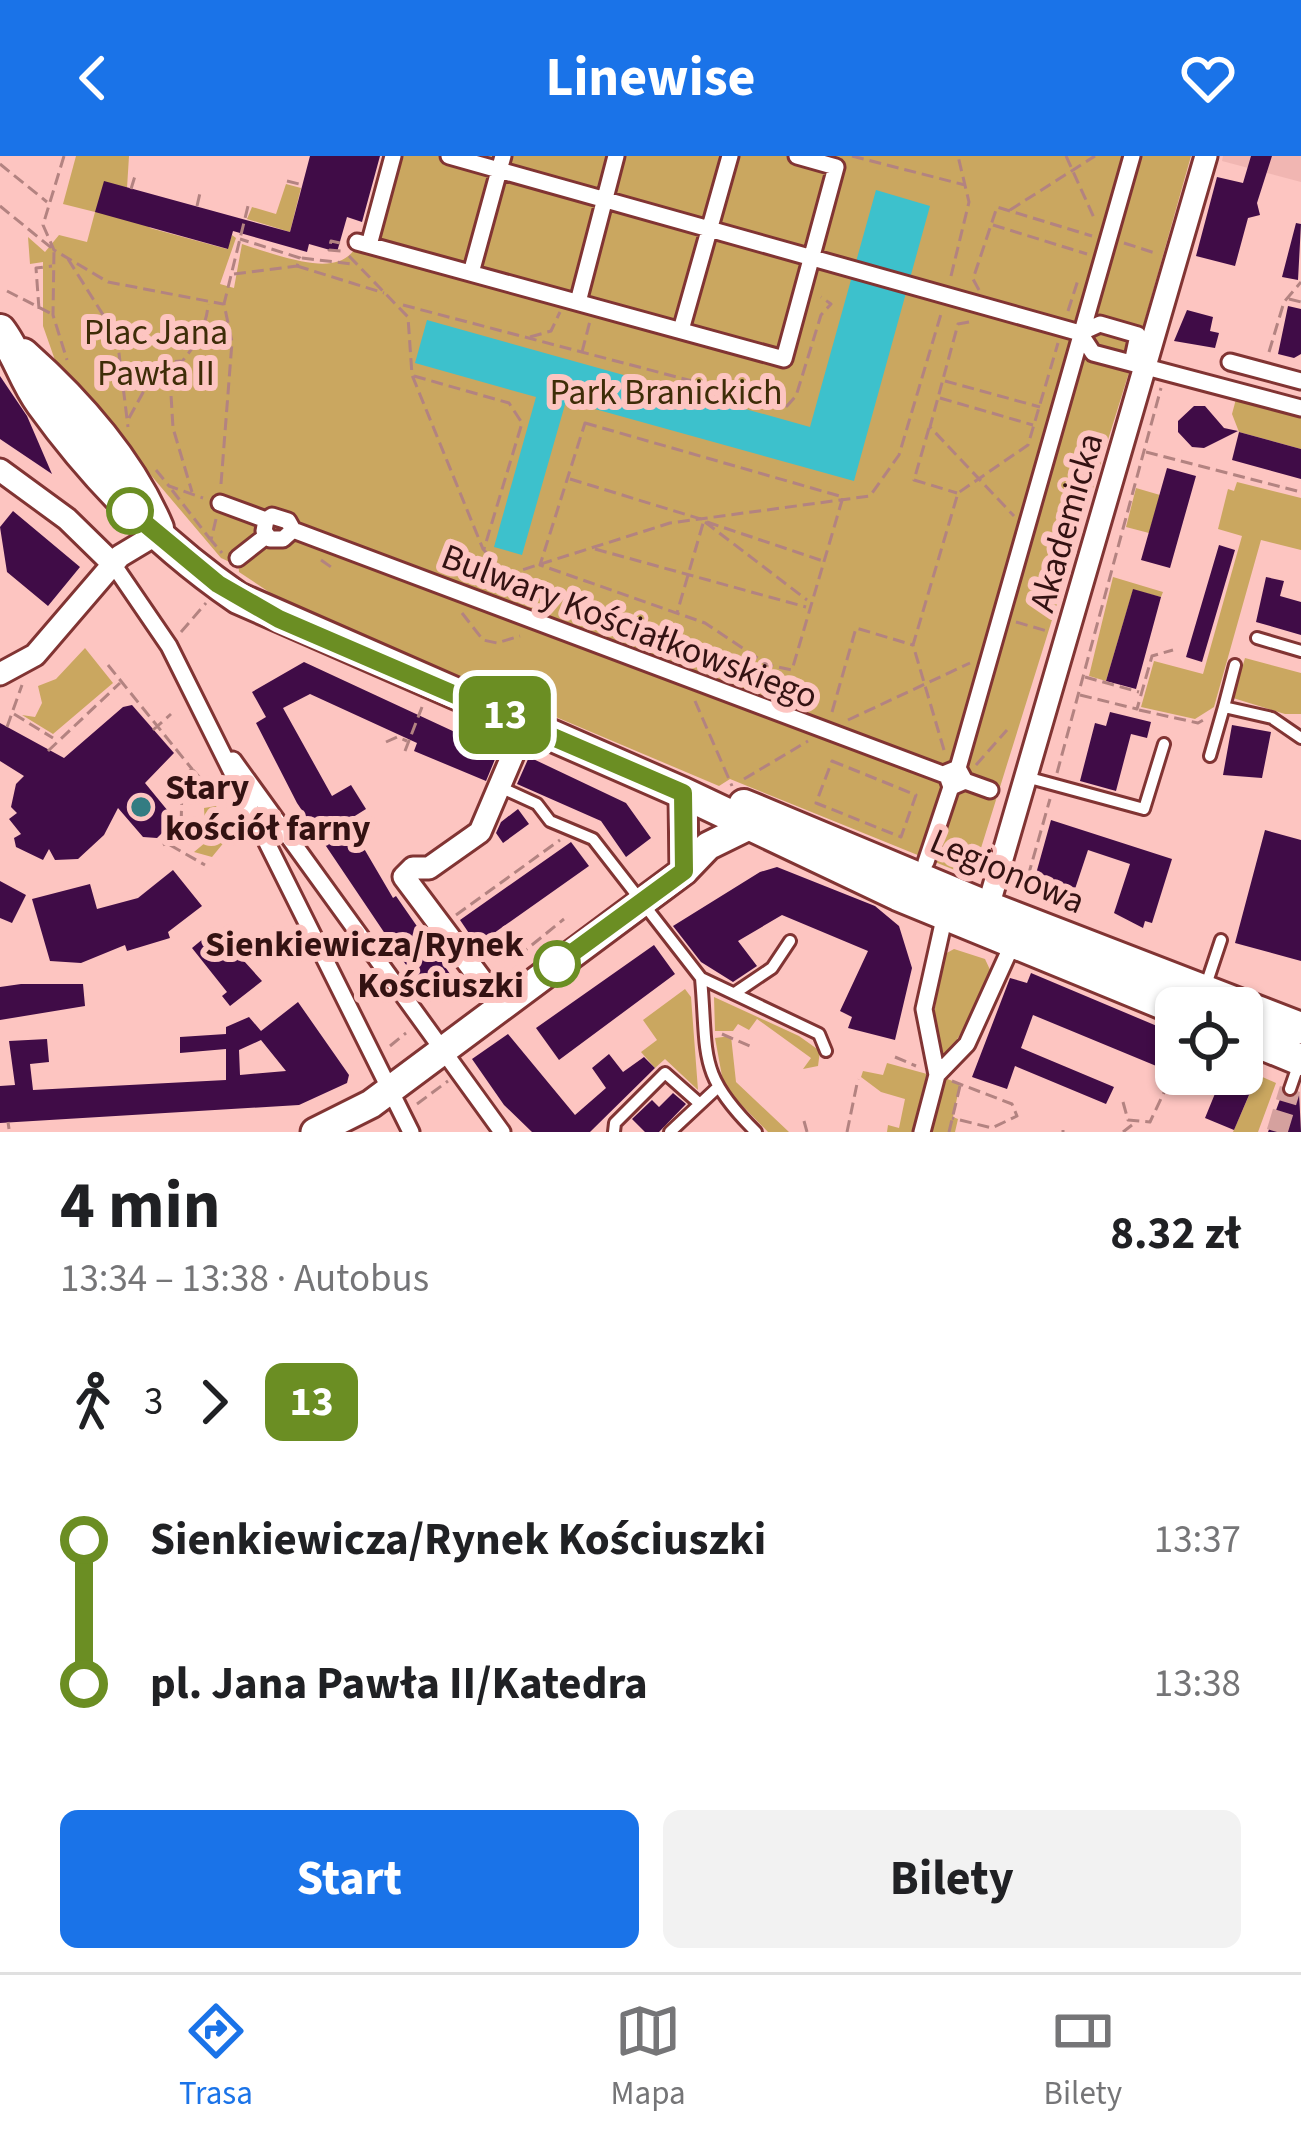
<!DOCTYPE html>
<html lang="pl">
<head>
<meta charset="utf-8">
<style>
	body { margin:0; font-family:"Source Sans 3",sans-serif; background:#f2f2f2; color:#202124; height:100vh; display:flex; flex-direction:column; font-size:45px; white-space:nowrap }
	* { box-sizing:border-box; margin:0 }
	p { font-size:39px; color:#757577 }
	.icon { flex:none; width:66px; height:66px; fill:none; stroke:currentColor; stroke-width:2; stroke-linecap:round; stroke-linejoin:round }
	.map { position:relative; height:976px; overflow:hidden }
	.side { display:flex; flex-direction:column; background:#fff; flex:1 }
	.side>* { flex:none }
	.badge { padding:0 24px; border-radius:18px; font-size:42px; line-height:78px }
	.buttons { position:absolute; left:1155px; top:831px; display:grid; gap:24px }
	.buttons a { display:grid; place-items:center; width:108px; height:108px; border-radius:18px; background:#fff; box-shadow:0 3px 9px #0004; font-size:60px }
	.map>.badge { position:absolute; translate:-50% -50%; box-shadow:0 0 0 6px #fff }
	.legs { display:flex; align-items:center; gap:18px; height:132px; padding:0 60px; font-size:39px }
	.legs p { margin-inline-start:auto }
	.head { display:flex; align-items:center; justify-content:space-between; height:204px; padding:0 60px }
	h1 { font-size:66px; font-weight:700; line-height:90px }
	.action { display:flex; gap:24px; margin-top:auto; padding:24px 60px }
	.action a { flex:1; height:138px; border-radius:18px; background:#1a73e8; color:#fff; font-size:48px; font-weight:700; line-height:138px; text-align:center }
	.action a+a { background:#f2f2f2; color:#202124 }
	ul { padding:0 60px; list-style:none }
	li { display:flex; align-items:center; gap:42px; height:144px; font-size:45px }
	li i { display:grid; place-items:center; width:18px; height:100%; margin:0 15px; background:currentColor }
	li i::after { content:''; width:30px; height:30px; margin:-15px; border:9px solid; border-radius:50%; background:#fff }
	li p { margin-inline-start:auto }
	li:first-child i { background:linear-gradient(#0000 50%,currentColor 0) }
	li:last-child i { background:linear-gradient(currentColor 50%,#0000 0) }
	header { display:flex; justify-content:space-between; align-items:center; height:156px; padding:0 60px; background:#1a73e8; color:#fff; font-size:54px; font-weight:700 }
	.tabs { display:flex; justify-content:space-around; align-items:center; height:168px; border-top:3px solid #e0e0e0; background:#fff; font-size:33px; color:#757577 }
	.tabs a { display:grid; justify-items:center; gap:6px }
	.tabs .current { color:#1a73e8 }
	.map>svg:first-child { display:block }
	.built { fill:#f1b6b2 }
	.green { fill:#caa760 }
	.water { fill:#3dc1cc }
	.building { fill:#400c47; fill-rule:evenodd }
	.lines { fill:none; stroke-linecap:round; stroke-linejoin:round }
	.minor-tunnel { stroke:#d5a19e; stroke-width:21; stroke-dasharray:21 10; stroke-linecap:butt }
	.service-casing { stroke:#813433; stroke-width:16 }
	.pedestrian-casing { stroke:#813433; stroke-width:21 }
	.minor-casing { stroke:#813433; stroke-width:27 }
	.tertiary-casing { stroke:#813433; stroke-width:33 }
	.secondary-casing { stroke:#813433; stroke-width:36 }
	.path { stroke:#b38381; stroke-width:3; stroke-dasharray:12 6; stroke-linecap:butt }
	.service { stroke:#fff; stroke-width:10 }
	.pedestrian { stroke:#fff; stroke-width:15 }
	.minor { stroke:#fff; stroke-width:21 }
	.tertiary { stroke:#fff; stroke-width:27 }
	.secondary { stroke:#fff; stroke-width:30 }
	.line-1-casing { stroke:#fff; stroke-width:27 }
	.line-1 { stroke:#6b8e23; stroke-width:18 }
	.stop-1-dot { fill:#fff; stroke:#6b8e23; stroke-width:6 }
	.poi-dot { fill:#337c82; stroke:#fdc5c1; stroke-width:4.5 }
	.labels { text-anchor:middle; stroke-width:12; stroke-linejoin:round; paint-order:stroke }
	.park-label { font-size:36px; fill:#3e2d08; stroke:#fdc5c1 }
	.street-label { font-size:36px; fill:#331212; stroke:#fdc5c1 }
	.poi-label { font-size:36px; font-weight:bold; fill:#331212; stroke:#fdc5c1; text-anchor:start }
	.stop-label { font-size:36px; font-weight:bold; fill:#331212; stroke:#fdc5c1; text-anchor:end }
</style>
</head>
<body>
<header><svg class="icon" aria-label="back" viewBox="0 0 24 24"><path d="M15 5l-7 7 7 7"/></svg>Linewise<svg class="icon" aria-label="heart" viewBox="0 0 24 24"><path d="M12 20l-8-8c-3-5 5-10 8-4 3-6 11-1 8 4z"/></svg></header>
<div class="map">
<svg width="1301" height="976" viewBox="0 0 1301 976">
	<rect width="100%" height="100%" fill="#fdc5c1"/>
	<path class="built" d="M1223 0H1301V26L1222 5Z"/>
	<path class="green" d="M76 0H129L127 32 150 72 227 93 232 79 236 82 220 128 234 132 242 88C360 128 357 111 387 0H1191L1140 181 972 721 730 623 719 630 284 446 239 416 238 403 232 407 221 402 56 207 43 170V106L30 108 28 81 45 96 59 79 87 86 95 56 63 48Z
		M286 28 301 32 290 76 247 63 252 51 276 58Z
		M1236 243 1301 260V293L1239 276 1232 258Z
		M1237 326 1301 342V394L1261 384 1214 551 1195 563 1141 551 1154 505 1203 518 1242 380 1218 373 1228 333 1234 335Z
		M1136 332 1160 339 1149 377 1126 371Z
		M1113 421 1163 436 1161 441 1133 434 1106 525 1089 520Z
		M85 492 113 527 53 578 22 559 35 561 42 547 38 530 56 523Z
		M1245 502 1301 517V558H1285L1233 542Z
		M216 650 230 679 212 701 194 696 206 686 204 652Z
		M954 793 985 803 992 818 949 899 935 894 933 865 943 799Z
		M685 833 691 841 698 934 665 903 655 912 641 896 657 884 643 864Z
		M714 841 799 880 820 895 818 910 803 913 811 902 757 863 749 874 738 868 733 875H715Z
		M731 880 736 926 789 976H768L724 931 715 882Z
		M887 907 927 918 912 976H887L888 969 899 972 905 943 881 936 861 921 863 915 883 919Z
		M1258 919 1276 927 1258 976H1233Z
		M945 922 960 928 953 961 958 963 955 976H931Z"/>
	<path class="water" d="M876 34 930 50 854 325 566 245 522 399 494 391 536 241 415 207 427 164 810 271Z"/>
	<path class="building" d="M310 0H380L362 66 347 61 337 96 309 88 307 96 233 75 228 93 95 56 104 25 290 76Z
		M1251 0H1272L1257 47 1260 59 1248 62 1235 110 1196 100 1217 21 1243 27Z
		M1296 67 1301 68 1298 124 1282 121Z
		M1288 150 1301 153V198L1294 202 1278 198Z
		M1187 154 1213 161 1210 175 1219 177 1215 192 1174 185Z
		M0 220 27 260 52 318 0 283Z
		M1194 250H1205L1224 272 1238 275 1204 292 1192 291 1178 276V265Z
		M1239 276 1301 293V323L1232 304Z
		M1167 312 1196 320 1170 412 1141 404Z
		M13 355 80 411 48 450 7 416 0 371Z
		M1219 389 1235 394 1202 506 1186 501Z
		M1266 421 1284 425 1280 440 1301 446V479L1256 466Z
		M1133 433 1161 441 1136 533 1106 525Z
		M304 506 498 596 486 625 414 595 417 587 310 538 283 552 332 640 351 629 366 653 350 663 359 684 393 742 396 740 457 828 431 846 297 647 256 567 266 561 252 536Z
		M132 549 174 597 145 627 168 655 167 672 157 682 143 681 118 652 104 679 78 703 55 704 49 693 43 704 16 691 14 682 21 678 9 663 17 657 11 651 16 628 24 620 0 605V567L64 602 123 551Z
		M1110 556 1151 566 1147 582 1131 578 1116 635 1080 625 1095 567 1106 570Z
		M1232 569 1271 576 1262 622 1223 619Z
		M529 601 626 647 651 682 626 701 601 665 517 628Z
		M518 653 529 668 503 687 496 677 501 666Z
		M1051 664 1172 703 1152 767 1145 765 1143 772 1114 757 1130 708 1088 694 1074 736 1034 725Z
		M1265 674 1301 684V805L1235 787Z
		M571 686 589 710 477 789 460 764Z
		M777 711 875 750 899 770 912 812 895 884 848 872 852 861 840 855 868 795 782 759 738 785 757 810 733 826 701 806 673 770 760 716Z
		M173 714 202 750 168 776 170 782 127 795 125 789 81 807 50 805 32 743 90 728 97 753 138 742Z
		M0 725 26 739 12 767 0 762Z
		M215 773 262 825 230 850 222 840 227 836 192 792Z
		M654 789 675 818 559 904 536 872Z
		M1031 817 1176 878 1166 914 1033 859 1021 892 1114 931 1106 948 1015 910 1007 933 972 921 1010 822 1027 827Z
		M21 828H83L85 850 0 864V831Z
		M298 846 349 919 347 927 299 949 0 967V930L15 929 9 885 47 883 49 906 30 908 33 934 226 924V893L180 897V881L226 878V871L249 861 261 875ZM261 884 286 915 240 919 239 894Z
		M508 878 575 959 606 932 592 912 609 898 623 916 644 901 655 912 590 976H532L504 949 472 903Z
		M1242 912 1258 918 1234 974 1205 962 1223 918H1242Z
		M1299 936 1301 976H1268L1282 938 1291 943Z
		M673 937 686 948 659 976H645L632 963 652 944 659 951Z"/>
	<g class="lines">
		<path class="minor-tunnel" d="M1277 976 1290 933"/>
		<g class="service-casing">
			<path id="service" d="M1257 482 1301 495
				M1224 551 1235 509
				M1210 600 1224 551 1272 562 1301 582
				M1026 621 1144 653 1164 588
				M502 632 537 648 550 665 593 683 701 822 819 878 826 895
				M701 822C708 901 697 918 756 976
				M1205 832 1221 784
				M735 837 772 812 790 785
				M1290 933 1299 907
				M614 976 615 967 665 917 700 948
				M670 976 716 933"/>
		</g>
		<g class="pedestrian-casing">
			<path id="pedestrian" d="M449 0 1080 177 1093 197 1301 252
				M357 86 784 203 836 11 797 0
				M369 89 393 0
				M471 117 503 0
				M578 146 616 0
				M681 174 730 0
				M1080 177 1100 168 1138 179 1132 207
				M1230 206 1301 225
				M220 347 266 364 272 360 288 365 293 374 945 619
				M266 364 264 375 270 383H283L293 374
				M238 402 266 380
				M113 408 169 490 411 976
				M233 604 502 976
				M958 612 1132 0
				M965 625 958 612 946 617 951 631 965 625 990 634
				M926 706 951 631
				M937 919 924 853 942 772
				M937 919 967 888 1007 800
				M922 976 937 919"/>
		</g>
		<g class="minor-casing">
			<path id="minor" d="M0 314 67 363 113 408
				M0 518 35 499 120 400 160 376
				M988 751 1206 0
				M500 849 404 721 413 712H429L480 676 526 568"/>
		</g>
		<g class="tertiary-casing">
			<path id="tertiary" d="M683 637 684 715
				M315 976 371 948 684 715 708 690 767 661"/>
		</g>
		<g class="secondary-casing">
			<path id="secondary" d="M0 174C17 196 24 224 41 247 95 322 161 389 238 442L683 637 898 739 1176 853
				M23 198C77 246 130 306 158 372
				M744 649 988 751 1301 872
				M1242 880 1301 904"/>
		</g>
		<path class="path" d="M64 0 43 69 54 94 108 126 223 148
			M852 0 965 29
			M1066 0 1095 64
			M0 8 47 46
			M287 25 303 29
			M131 33 135 20
			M0 50 54 94 53 159 67 204
			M197 50 200 37
			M1010 54 1095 0
			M993 69 1087 98
			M340 87 331 85 329 94 342 95
			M1124 87 1155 97
			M349 100 408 161 412 219 483 393 506 419 500 437
			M302 102 352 108
			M68 103 117 181 128 271
			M297 110 384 137
			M234 118 297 110 300 102 240 83
			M951 120 969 46 958 0
			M979 134 973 123 997 51 1092 80
			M7 135 52 158
			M1289 143 1301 146
			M403 149 787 250 796 240 821 159 831 148 821 141
			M39 153 36 112 52 110
			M1068 155 1078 124
			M969 166 958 168 930 271 1014 360
			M530 181 551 175 560 156
			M582 196 590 165
			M1269 196 1284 146 1301 126
			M121 210 181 205
			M414 220 509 247 522 267 484 393
			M170 222 173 272 192 336
			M945 225 1040 251
			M940 242 1033 269
			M129 262 146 231C176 222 207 180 208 148
			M585 267 843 341 792 514 768 509 705 467 540 409Z
			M929 272 914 324 957 337
			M1146 296 1301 336
			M156 314 169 330 203 342
			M570 323 704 364 677 457
			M221 328 232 186 224 148 248 50
			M172 334 210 383
			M216 363 211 384 222 397
			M705 366 807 444
			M707 366 823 405
			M595 393 806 451
			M321 404 331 411
			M506 419 670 367 870 340 899 299 941 158
			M462 457 483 484 497 487 520 480
			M1016 466 1047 475
			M181 476 206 447
			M108 509 192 613 182 622 181 680 163 689
			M1085 521 1139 536
			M1080 539 1137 553 1152 500 1173 494
			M695 545 732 630
			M1139 554 1198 567 1205 563
			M832 556 856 472 913 489
			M14 558 53 582
			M848 564 970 507
			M7 571 22 529
			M153 574 171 558
			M386 586 397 581 407 585
			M944 594 913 489 958 337 1028 289 1058 187
			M48 595 120 527
			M405 595 422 551
			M832 605 916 639 901 681 816 647Z
			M976 609 1007 574
			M193 614 209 632
			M1057 617 1161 232
			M744 623 808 585
			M170 689 205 709
			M1023 738 1050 643
			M1040 744 1067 755
			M456 759 560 684
			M499 801 522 797 564 763
			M722 878 752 891
			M390 890 406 877
			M895 901 916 910
			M1159 920 1168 924
			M952 925 1012 948 1017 960 992 972 952 962
			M1123 946 1128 964 1150 966 1176 911
			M417 948 448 925
			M804 965 807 976
			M8 966 9 973
			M847 976 858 923
			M949 976 960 930
			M1063 976V974
			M1123 976 1132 969"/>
		<use href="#service" class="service"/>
		<use href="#pedestrian" class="pedestrian"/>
		<use href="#minor" class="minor"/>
		<use href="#tertiary" class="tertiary"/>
		<use href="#secondary" class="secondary"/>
	</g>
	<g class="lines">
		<g class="line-1-casing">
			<path id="line-1" d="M130 355 218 428 279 463 683 637 684 715 557 808"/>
		</g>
		<use href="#line-1" class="line-1"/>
	</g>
	<g class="stop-1-dot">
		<circle cx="130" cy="355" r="21"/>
		<circle cx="557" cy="808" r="21"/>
	</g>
	<circle class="poi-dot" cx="141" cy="651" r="12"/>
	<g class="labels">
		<g class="park-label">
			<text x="156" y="188">Plac Jana<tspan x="156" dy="41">Pawła II</tspan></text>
			<text x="666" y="248">Park Branickich</text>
		</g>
		<g class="street-label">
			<text transform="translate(1065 366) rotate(-74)" y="13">Akademicka</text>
			<text transform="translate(630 469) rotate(21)" y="13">Bulwary Kościałkowskiego</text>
			<text transform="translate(1008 714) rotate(23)" y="13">Legionowa</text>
		</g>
		<g class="poi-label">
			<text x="165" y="643">Stary<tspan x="165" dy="41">kościół farny</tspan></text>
		</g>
		<g class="stop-label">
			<text x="524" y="800">Sienkiewicza/Rynek<tspan x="524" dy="41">Kościuszki</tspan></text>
		</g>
	</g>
</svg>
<div class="buttons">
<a><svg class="icon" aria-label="locate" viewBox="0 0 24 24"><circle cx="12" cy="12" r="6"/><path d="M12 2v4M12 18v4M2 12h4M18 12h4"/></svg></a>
</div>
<b class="badge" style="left:505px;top:559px;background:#6b8e23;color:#fff">13</b>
</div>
<section class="side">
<div class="head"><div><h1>4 min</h1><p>13:34 – 13:38 · Autobus</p></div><b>8.32 zł</b></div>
<div class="legs"><svg class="icon" aria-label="walk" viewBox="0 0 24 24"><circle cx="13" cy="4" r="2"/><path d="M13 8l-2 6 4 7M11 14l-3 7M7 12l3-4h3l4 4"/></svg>3<svg class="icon" aria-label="forward" viewBox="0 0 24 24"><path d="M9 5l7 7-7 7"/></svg><b class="badge" style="background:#6b8e23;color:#fff">13</b></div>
<ul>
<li><i style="color:#6b8e23"></i><b>Sienkiewicza/Rynek Kościuszki</b><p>13:37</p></li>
<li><i style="color:#6b8e23"></i><b>pl. Jana Pawła II/Katedra</b><p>13:38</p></li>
</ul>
<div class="action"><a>Start</a><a>Bilety</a></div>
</section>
<nav class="tabs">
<a class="current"><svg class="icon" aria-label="directions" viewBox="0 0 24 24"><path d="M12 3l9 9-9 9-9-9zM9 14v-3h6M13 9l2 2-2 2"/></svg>Trasa</a>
<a><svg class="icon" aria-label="map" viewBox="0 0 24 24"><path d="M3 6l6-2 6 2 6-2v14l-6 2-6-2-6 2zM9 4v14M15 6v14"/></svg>Mapa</a>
<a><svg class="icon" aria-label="tickets" viewBox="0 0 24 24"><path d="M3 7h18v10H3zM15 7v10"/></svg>Bilety</a>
</nav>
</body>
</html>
